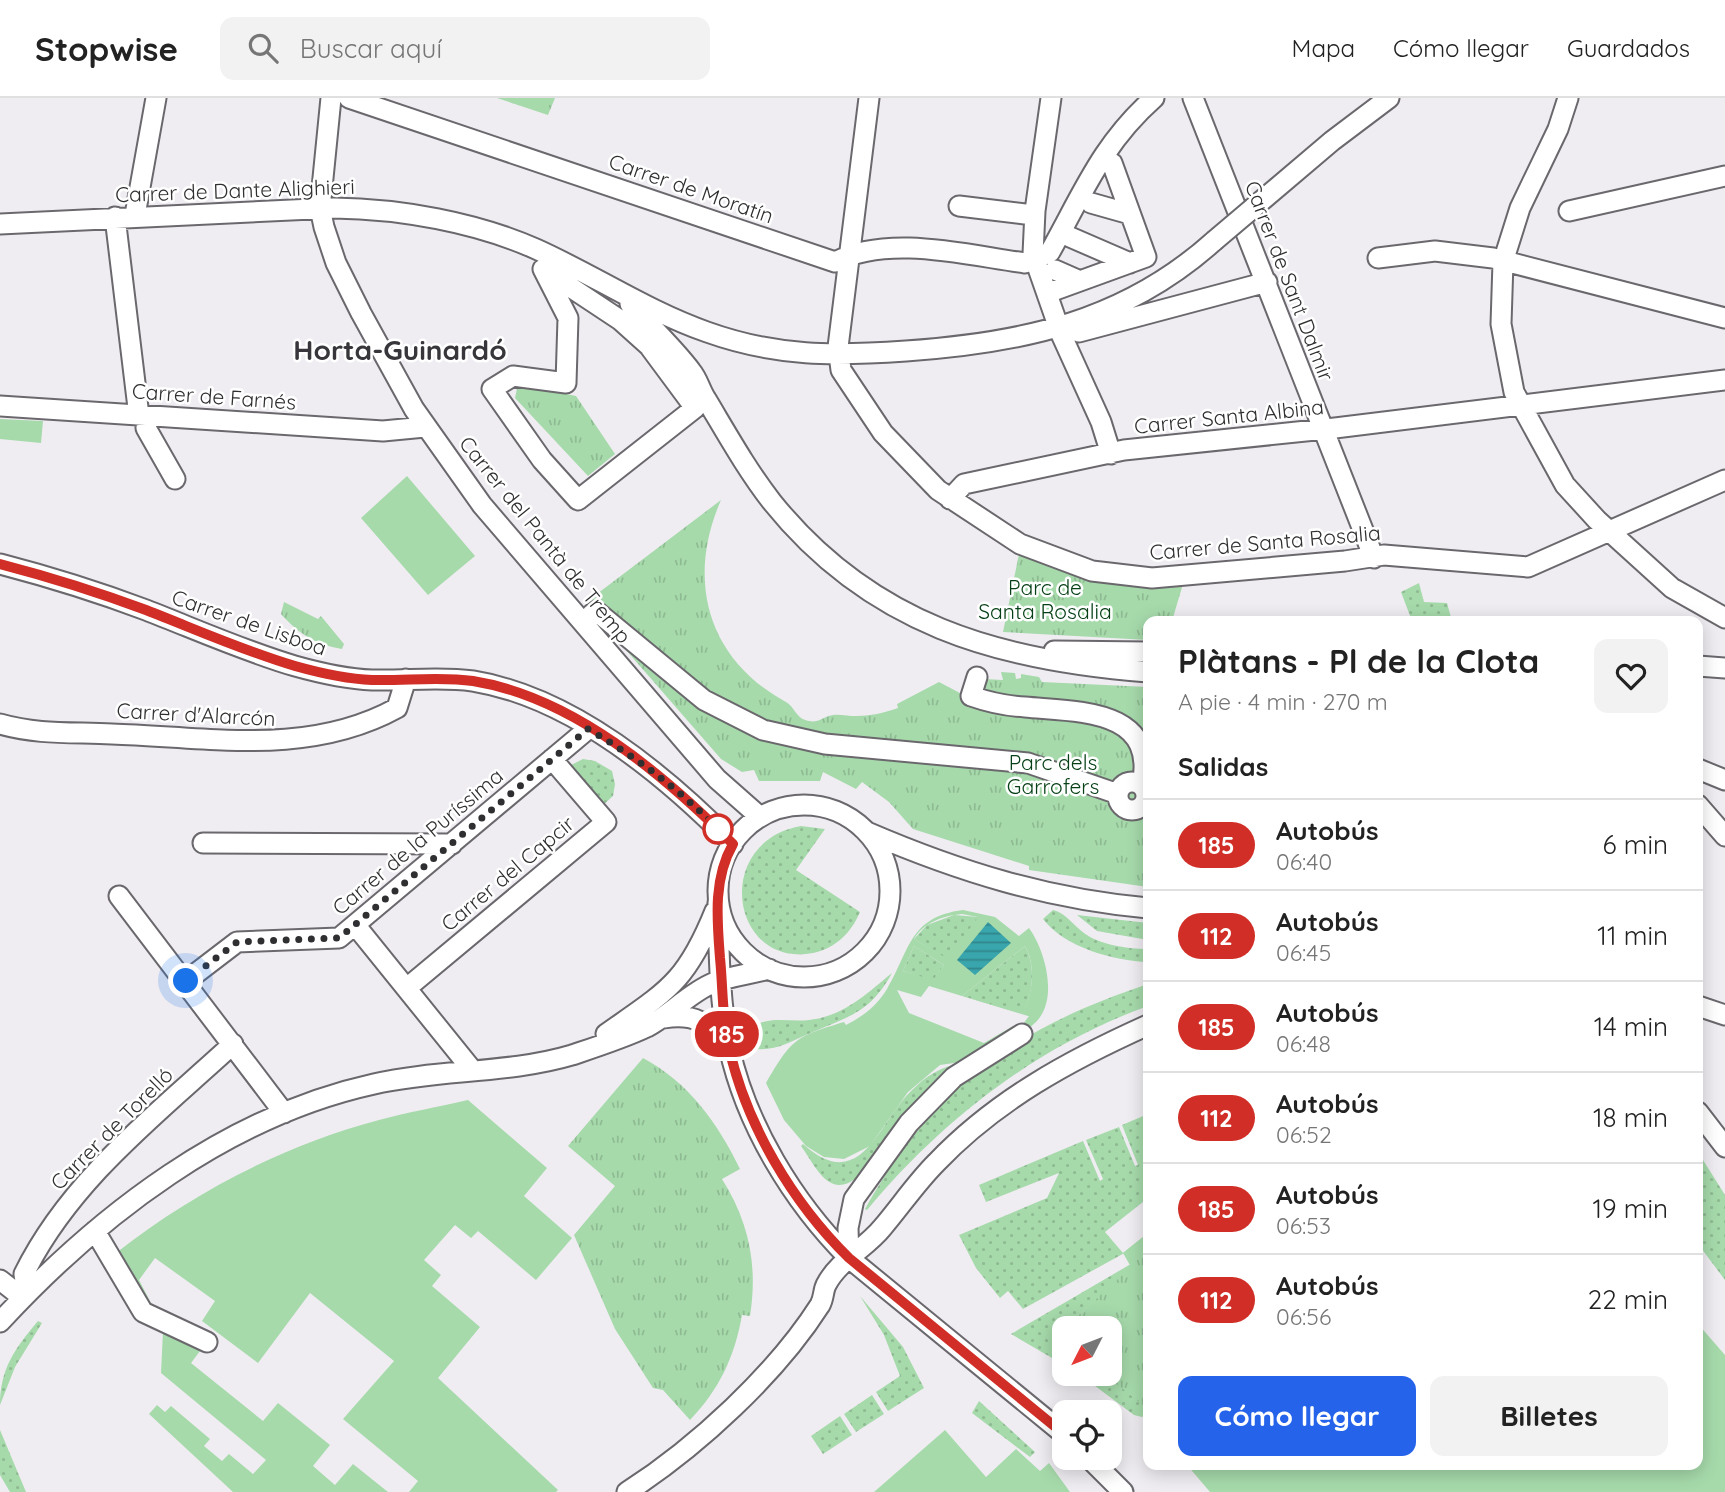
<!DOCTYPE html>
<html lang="es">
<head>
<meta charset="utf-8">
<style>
	body { margin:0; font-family:Quicksand,sans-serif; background:#f2f2f2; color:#222; height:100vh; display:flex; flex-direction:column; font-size:26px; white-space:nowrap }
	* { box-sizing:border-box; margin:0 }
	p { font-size:23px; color:#767676 }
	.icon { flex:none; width:38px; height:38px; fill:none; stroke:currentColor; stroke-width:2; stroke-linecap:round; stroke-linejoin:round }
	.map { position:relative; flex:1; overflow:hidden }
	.side { position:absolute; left:1143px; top:518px; width:560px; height:854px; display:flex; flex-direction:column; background:#fff; border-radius:14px; box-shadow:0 4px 18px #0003 }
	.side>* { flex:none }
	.badge { padding:0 14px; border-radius:23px; font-size:24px; line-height:46px }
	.needle { width:46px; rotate:228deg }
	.buttons { position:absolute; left:1052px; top:1218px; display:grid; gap:14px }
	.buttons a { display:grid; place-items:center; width:70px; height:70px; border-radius:14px; background:#fff; box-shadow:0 4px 18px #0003; font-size:35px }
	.you { position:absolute; width:35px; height:35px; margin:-18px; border:5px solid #fff; border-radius:50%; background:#1a73e8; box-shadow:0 0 0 10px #1a73e833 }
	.map>.badge { position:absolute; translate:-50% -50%; box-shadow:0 0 0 4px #fff }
	h2 { padding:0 35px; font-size:26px; line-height:63px }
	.round { display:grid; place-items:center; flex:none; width:74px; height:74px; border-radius:14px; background:#f2f2f2 }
	.headline { display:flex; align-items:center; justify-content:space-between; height:119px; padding:0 35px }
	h1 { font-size:33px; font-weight:700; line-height:52px }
	.button { display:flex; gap:14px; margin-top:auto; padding:14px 35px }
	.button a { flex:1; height:80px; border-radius:14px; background:#2563eb; color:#fff; font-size:28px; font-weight:700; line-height:80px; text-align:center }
	.button a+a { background:#f2f2f2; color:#222 }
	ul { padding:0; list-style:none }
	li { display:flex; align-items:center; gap:21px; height:91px; padding:0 35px; border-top:2px solid #e0e0e0 }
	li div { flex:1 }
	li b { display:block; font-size:26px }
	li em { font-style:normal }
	li .badge { min-width:77px; font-weight:700; text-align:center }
	header { display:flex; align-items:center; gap:42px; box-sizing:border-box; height:98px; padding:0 35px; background:#fff; border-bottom:2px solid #e0e0e0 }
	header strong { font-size:33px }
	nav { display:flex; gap:38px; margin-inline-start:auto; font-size:24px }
	.search { width:490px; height:63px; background:#f2f2f2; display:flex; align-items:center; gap:18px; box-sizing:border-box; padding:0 24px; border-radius:14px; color:#767676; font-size:26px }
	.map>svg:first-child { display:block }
	.grass { fill:url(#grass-dots) }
	.park { fill:url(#park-tufts) }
	.garden { fill:#a6daab; fill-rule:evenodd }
	.water { fill:url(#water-rules) }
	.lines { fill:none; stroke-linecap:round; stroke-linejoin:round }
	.minor-casing { stroke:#6b686d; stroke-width:23 }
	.minor { stroke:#fff; stroke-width:19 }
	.minor-bridge-casing { stroke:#6b686d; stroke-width:23; stroke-linecap:butt }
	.minor-bridge { stroke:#fff; stroke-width:19 }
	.line-casing { stroke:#fff; stroke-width:16 }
	.line { stroke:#d02e26; stroke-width:10 }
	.walk { stroke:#2f2e30; stroke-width:7; stroke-dasharray:0 12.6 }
	.stop-dot { fill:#fff; stroke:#d02e26; stroke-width:3.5 }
	.labels { text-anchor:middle; stroke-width:5; stroke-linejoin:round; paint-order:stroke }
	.street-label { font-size:21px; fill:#2f2e30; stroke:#fff }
	.park-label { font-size:21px; fill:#064016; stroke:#fff }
	.district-label { font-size:28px; font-weight:bold; fill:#38363a; stroke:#fff }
</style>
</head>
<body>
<header>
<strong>Stopwise</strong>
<div class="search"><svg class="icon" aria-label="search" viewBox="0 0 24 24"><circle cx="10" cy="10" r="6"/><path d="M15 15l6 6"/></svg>Buscar aquí</div>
<nav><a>Mapa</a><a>Cómo llegar</a><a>Guardados</a></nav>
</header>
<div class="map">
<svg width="1725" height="1394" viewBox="0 0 1725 1394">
	<defs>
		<pattern id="grass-dots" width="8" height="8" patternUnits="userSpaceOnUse" patternTransform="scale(1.75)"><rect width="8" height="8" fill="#a6daab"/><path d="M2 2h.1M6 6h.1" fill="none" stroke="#8fbb93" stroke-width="1.8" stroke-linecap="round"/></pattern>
		<pattern id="park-tufts" width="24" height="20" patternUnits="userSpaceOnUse" patternTransform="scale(1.75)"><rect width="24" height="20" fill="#a6daab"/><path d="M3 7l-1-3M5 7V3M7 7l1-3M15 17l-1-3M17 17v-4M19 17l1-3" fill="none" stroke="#8fbb93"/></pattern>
		<pattern id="water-rules" width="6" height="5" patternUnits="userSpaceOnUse" patternTransform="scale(1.75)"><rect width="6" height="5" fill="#39a5ac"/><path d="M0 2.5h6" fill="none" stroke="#30878c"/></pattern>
	</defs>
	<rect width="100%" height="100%" fill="#f0edf2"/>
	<path class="grass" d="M1419 485 1424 504 1447 505 1452 523H1412L1401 494Z
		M583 661 595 663 612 673 615 686 613 698 602 708 567 669Z
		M801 728 825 731 796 772 860 814C851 835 836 850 813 855 731 871 711 744 801 728Z
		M1053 812C1066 815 1073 827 1084 835 1100 847 1128 851 1148 851V864C1114 863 1064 849 1043 821Z
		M954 817 979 819 948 862 914 841 927 827Z
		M1077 817 1148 825V842L1097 833Z
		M914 848 944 867 933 883 903 873Z
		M1025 848C1036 868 1033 895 1023 916L962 898Z
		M892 875C869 917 846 919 806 937 788 945 775 953 754 951L753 935 760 925C775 919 793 924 809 922 845 918 867 895 892 875Z
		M1148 886V908C1037 948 942 1022 867 1112L865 1111C934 988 1016 930 1148 886Z
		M961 965 862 1075C831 1105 818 1072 801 1048L803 1046C861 1098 878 1025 911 993 926 978 940 969 961 965Z
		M1148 1016V1100L1105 1134 1123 1155 1148 1135V1142L1023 1211 1008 1193 1000 1200 976 1170 959 1137 1047 1100 1059 1075 986 1104 979 1087 1083 1043 1100 1083 1103 1081 1086 1042 1119 1029 1135 1068 1138 1067 1122 1027Z
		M1698 1054 1725 1097V1182L1698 1146Z
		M1148 1156 1064 1230V1267L1011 1236Z
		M860 1198 903 1249 924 1290 888 1313 876 1294 900 1278 884 1237Z
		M38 1223 42 1225 15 1269 0 1307C0 1271 15 1250 38 1223Z
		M1079 1276H1110L1148 1290V1314L1142 1319 1134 1317Z
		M872 1297 884 1316 856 1334 844 1316Z
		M979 1303 1035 1354 1030 1359 972 1315Z
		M840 1318 852 1337 823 1356 811 1338Z
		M0 1332 26 1394H10L0 1377Z"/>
	<path class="park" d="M497 0H555L548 17Z
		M518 286 576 298 615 356 588 378 515 300Z
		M721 402C686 482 707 561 786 604 795 609 796 621 809 623 818 625 822 620 829 618 836 615 848 618 856 618 870 618 884 615 898 610L897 606 939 584 977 604 984 581 1003 582 1001 574 1015 575 1016 581 1021 580V576L1039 579 1042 584 1148 589V789L1029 772V768L913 731 889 704 862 684 856 691 823 674 820 683H759L754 672 742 674 721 661 585 505Z
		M1019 456C1080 479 1116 493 1183 486L1172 523H1148V542L1003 534Z
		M284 504 318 521 321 518 344 546 342 551C315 546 299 536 281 516Z
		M643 960C688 984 718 1025 740 1071L722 1081C749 1124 758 1167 750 1218L742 1217C735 1258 719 1292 690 1322L663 1292 653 1290 615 1231 574 1137 615 1088 568 1048Z
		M1148 1135V1311L1104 1276H1110V1230H1064V1244L1056 1238 1131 1169 1123 1155Z"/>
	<path class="garden" d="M0 321 43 323 41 345 0 341Z
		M407 378 475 458 428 497 361 420Z
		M963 812 995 819 1019 838 1029 830C1045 852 1059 901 1036 924 1024 937 1000 942 985 947L983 953 961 964 940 967 908 994 870 1048 844 1061 824 1059 806 1048 784 1022 766 985C792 941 794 939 844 924L846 927C863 918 877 908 887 891 910 852 909 819 963 812ZM962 816 978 819 948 861 914 841C924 824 943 818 962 816ZM914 848 944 867 933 882 903 873ZM1025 848C1036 867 1033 895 1023 915L962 898ZM929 888 1028 918H1029L1020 930 1013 928 984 945 909 915 897 892 921 899Z
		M468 1002 547 1070 524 1098 572 1140 536 1182 478 1133 471 1140 455 1127 424 1162 441 1177 432 1188 480 1229 438 1280 558 1392 556 1394H409L418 1383 343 1321 394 1263 310 1195 258 1265 202 1223 215 1203 155 1160 139 1182 151 1205 143 1210 116 1155C192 1095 284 1047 379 1022 408 1014 438 1009 468 1002Z
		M1698 1226 1725 1257V1394H1210L1187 1367H1698Z
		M163 1233 200 1253 191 1265 263 1323 278 1305 330 1347 313 1368 335 1387 353 1366 388 1394H233L149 1316 157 1307 165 1314 171 1308 210 1341 204 1348 222 1363 229 1356 253 1376 266 1362 161 1275Z
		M945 1332 986 1379 1016 1351 1040 1373 1049 1365 1070 1394H874Z"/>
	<path class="water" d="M988 824 1011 845 975 877 957 862Z"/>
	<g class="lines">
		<g class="minor-casing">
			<path id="minor" d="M331 0 320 110 324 129 336 165 361 215 414 311 482 407 717 681 759 718
				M349 0 835 164C888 136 966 157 1025 165
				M869 0 838 249 841 272 883 335 938 392 1020 446 1092 473 1152 480 1345 463 1384 457 1528 469 1725 382
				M1051 0 1035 113 1033 156 1061 236 1101 324 1111 356
				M1193 0 1374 460
				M1568 0 1558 31 1520 110 1503 164 1501 226 1514 294 1565 387 1597 422 1672 490 1725 520
				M1091 105 1130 116
				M959 108 1025 116
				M1253 110 1332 43 1389 0
				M1569 113 1725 78
				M135 117 156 0
				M115 119 139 318
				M0 126 334 110C401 111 475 124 536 151 594 177 647 213 707 234 777 259 834 258 906 253 1023 245 1125 223 1214 143
				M1070 139 1130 165
				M1033 156 1042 158 1050 154C1083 95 1102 46 1154 0
				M1378 160 1435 153 1493 160 1725 220
				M543 171 620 222 649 248 695 310 578 402 542 362 492 291 513 278 566 285 568 220Z
				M1055 172 1080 183
				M1047 195 1146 159 1112 65
				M630 206C650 228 673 249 691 273 698 281 700 292 706 301 727 336 747 372 772 404 870 526 998 563 1148 574
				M1079 234 1267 184
				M0 308 383 333 425 329
				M146 330 175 381
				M950 401 964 386 1124 352 1335 330 1725 282
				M0 466C50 479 98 494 146 512 195 531 244 553 295 568 320 575 346 581 372 582 406 583 439 578 473 583 571 599 665 677 733 746
				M591 517 596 513 704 602 763 632 825 646 1028 665 1118 696
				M1054 553 1148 554
				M1698 568 1725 570
				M977 579 971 598C988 604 1006 608 1025 609 1078 614 1158 610 1142 688
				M0 626C38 637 74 634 112 636 208 639 308 659 397 610L406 581
				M1698 671 1725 682
				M1118 698a14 14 0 1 1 28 0a14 14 0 1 1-28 0Z
				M1698 707 1725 738
				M718 793a86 86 0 1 1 172 0a86 86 0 1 1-172 0Z
				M867 734C960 774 1048 801 1148 810
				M203 745 452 746
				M119 798 284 1015
				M718 805C719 852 719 903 729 949 746 1027 793 1104 849 1160L1064 1336
				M356 828 473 973
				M186 883 237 844 339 840 588 631
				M408 889 606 724 552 661
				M1698 908 1725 917
				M664 920C697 915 706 925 728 948
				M606 936C667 893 686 885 715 813
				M1698 1014 1725 1049
				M95 1133 143 1214 207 1244
				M849 1160 848 1130 854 1101 909 1025 954 979 1022 936
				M0 1182 23 1200
				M27 1196 24 1176C70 1082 157 1016 233 946
				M0 1224C100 1116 228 1018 374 986 439 971 508 976 572 957 596 949 624 940 647 929 670 917 689 895 713 885 730 878 751 876 769 871
				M1089 1360 1123 1394
				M627 1394C697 1349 776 1276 820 1207 824 1200 823 1193 826 1187 838 1163 866 1150 882 1130 900 1109 916 1085 936 1065 996 1002 1070 962 1148 927"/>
		</g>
		<use href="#minor" class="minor"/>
		<g class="minor-bridge-casing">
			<path id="minor-bridge" d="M1214 143 1253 110"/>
		</g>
		<use href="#minor-bridge" class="minor-bridge"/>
	</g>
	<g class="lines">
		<g class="line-casing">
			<path id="line" d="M0 466C50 479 98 494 146 512 195 531 244 553 295 568 320 575 346 581 372 582 406 583 439 578 473 583 573 599 664 677 733 746 713 781 717 821 720 860 723 889 722 921 729 950 747 1028 792 1104 849 1160L1064 1336"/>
		</g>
		<use href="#line" class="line"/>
		<path class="walk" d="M186 883 237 844 339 840 588 631C636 659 679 691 718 731"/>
	</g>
	<circle class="stop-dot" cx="718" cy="731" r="14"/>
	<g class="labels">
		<g class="street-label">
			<text transform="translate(691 91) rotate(19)" y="7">Carrer de Moratín</text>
			<text transform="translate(235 93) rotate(-2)" y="7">Carrer de Dante Alighieri</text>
			<text transform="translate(1289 183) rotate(69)" y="7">Carrer de Sant Dalmir</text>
			<text transform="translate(214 299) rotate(4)" y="7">Carrer de Farnés</text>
			<text transform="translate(1229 319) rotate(-6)" y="7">Carrer Santa Albina</text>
			<text transform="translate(545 442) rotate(51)" y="7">Carrer del Pantà de Tremp</text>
			<text transform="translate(1265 445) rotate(-5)" y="7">Carrer de Santa Rosalia</text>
			<text transform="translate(249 525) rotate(19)" y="7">Carrer de Lisboa</text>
			<text transform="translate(196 617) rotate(3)" y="7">Carrer d'Alarcón</text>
			<text transform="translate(418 744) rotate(-40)" y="7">Carrer de la Puríssima</text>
			<text transform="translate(508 776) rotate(-40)" y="7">Carrer del Capcir</text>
			<text transform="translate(112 1031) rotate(-45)" y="7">Carrer de Torelló</text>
		</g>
		<g class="park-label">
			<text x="1045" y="497">Parc de<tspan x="1045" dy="24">Santa Rosalia</tspan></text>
			<text x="1053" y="672">Parc dels<tspan x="1053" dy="24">Garrofers</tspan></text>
		</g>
		<g class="district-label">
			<text x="400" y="262">Horta-Guinardó</text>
		</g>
	</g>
</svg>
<div class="buttons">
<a><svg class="needle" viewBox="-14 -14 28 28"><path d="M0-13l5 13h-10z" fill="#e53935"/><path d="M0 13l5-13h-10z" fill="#767676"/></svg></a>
<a><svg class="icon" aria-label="locate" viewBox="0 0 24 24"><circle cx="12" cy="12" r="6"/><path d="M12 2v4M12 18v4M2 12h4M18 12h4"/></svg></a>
</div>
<div class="you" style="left:186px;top:883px"></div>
<b class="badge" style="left:727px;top:936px;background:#d02e26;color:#fff">185</b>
<section class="side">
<div class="headline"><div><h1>Plàtans - Pl de la Clota</h1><p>A pie · 4 min · 270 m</p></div><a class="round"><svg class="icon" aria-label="heart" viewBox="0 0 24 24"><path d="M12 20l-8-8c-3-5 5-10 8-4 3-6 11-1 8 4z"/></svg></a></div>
<h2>Salidas</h2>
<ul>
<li><span class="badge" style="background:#d02e26;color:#fff">185</span><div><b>Autobús</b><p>06:40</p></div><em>6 min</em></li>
<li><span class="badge" style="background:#d02e26;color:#fff">112</span><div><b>Autobús</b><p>06:45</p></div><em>11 min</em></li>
<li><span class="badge" style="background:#d02e26;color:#fff">185</span><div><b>Autobús</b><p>06:48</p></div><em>14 min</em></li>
<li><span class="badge" style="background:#d02e26;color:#fff">112</span><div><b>Autobús</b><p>06:52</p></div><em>18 min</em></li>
<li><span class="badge" style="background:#d02e26;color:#fff">185</span><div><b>Autobús</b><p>06:53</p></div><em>19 min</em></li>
<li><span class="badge" style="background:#d02e26;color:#fff">112</span><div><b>Autobús</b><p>06:56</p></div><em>22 min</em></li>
</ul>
<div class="button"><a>Cómo llegar</a><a>Billetes</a></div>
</section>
</div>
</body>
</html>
